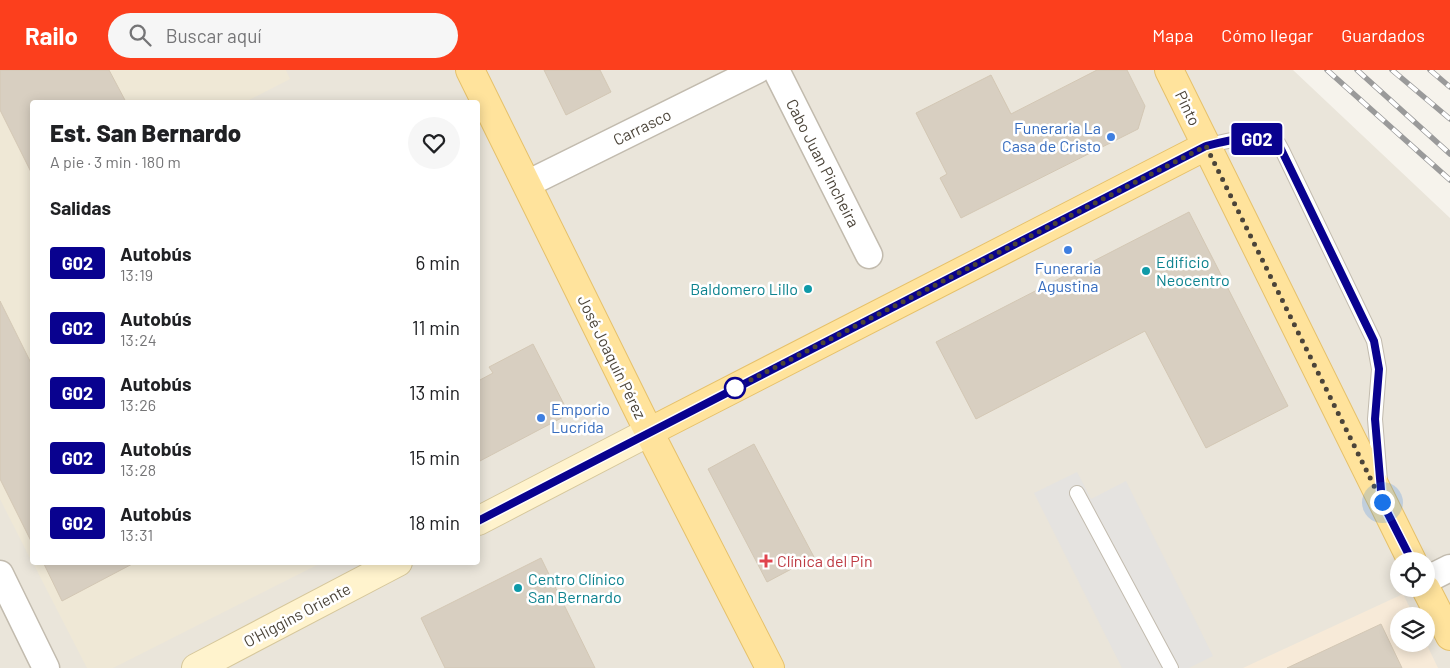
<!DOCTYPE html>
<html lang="es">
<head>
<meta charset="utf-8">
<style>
	body { margin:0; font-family:Barlow,sans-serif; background:#f6f6f6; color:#202124; height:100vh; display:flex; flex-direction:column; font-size:19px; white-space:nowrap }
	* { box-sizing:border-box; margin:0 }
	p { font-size:16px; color:#757577 }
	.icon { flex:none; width:28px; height:28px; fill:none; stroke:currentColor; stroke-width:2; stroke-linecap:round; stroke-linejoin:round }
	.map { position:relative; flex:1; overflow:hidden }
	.details { position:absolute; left:30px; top:30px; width:450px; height:465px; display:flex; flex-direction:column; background:#fff; border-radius:5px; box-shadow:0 2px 12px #0003 }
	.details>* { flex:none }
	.badge { padding:0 10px; border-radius:4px; font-size:18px; line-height:32px }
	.fabs { position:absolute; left:1390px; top:482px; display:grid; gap:10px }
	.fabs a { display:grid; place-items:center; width:45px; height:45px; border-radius:50%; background:#fff; box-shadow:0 2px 12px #0003; font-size:25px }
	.you { position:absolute; width:25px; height:25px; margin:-12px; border:4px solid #fff; border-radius:50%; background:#1a73e8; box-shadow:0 0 0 8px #1a73e833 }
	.map>.badge { position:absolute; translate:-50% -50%; box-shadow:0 0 0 2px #fff }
	h2 { padding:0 20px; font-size:19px; line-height:45px }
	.round { display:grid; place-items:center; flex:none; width:52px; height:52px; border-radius:26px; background:#f6f6f6 }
	.summary { display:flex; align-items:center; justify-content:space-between; height:85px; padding:0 20px }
	h1 { font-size:24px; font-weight:800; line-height:38px }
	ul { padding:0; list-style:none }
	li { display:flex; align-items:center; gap:15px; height:65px; padding:0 20px }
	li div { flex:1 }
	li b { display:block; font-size:19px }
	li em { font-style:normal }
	li .badge { min-width:55px; font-weight:700; text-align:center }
	header { display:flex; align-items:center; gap:30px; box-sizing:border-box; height:70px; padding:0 25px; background:#fc3f1d; color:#fff }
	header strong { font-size:24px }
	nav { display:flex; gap:28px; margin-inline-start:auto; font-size:18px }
	.search { width:350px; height:45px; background:#f6f6f6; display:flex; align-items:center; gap:12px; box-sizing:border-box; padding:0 18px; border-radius:28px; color:#757577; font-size:19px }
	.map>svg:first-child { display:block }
	.residential { fill:#eae5da; fill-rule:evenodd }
	.commercial { fill:#f7ead8 }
	.education { fill:#efe8d6 }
	.parking { fill:#e5e3e0 }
	.building { fill:#d8cfc1; stroke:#d3c7b4 }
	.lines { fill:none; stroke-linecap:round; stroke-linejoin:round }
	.lane-casing { stroke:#c2bbae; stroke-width:16 }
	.street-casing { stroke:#c2bbae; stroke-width:29 }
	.secondary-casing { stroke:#d6c79b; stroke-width:30 }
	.primary-casing { stroke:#e6c16a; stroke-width:30 }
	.lane { stroke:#fff; stroke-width:14 }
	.street { stroke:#fff; stroke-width:26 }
	.secondary { stroke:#fff3cd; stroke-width:28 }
	.primary { stroke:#ffe39c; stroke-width:28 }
	.rail-casing { stroke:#9a9a9a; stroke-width:5.5 }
	.rail { stroke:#fff; stroke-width:4; stroke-dasharray:11; stroke-linecap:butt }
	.line-casing { stroke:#fff; stroke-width:11 }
	.line { stroke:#09028f; stroke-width:8 }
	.walk { stroke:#4b4439; stroke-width:5; stroke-dasharray:0 9 }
	.shop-dot { fill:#3f7fe0; stroke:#fff; stroke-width:2 }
	.culture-dot { fill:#0f9aa8; stroke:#fff; stroke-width:2 }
	.stop-dot { fill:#fff; stroke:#09028f; stroke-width:2.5 }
	.health-dot { fill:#e0444e; stroke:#fff; stroke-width:2 }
	.labels { text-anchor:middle; stroke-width:5; stroke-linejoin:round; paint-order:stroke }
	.street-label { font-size:16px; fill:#4b4439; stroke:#fff }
	.shop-label { font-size:16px; fill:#366cbe; stroke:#fff; text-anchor:end }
	.culture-label { font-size:16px; fill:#0d838f; stroke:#fff; text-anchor:start }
	.health-label { font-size:16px; fill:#be3a42; stroke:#fff; text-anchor:start }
</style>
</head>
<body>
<header>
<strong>Railo</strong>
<div class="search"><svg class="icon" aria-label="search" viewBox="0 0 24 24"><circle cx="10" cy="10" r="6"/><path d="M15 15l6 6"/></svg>Buscar aquí</div>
<nav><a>Mapa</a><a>Cómo llegar</a><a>Guardados</a></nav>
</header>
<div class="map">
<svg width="1450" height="598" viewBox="0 0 1450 598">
	<rect width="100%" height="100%" fill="#f6f3ec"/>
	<path class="residential" d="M0 0H1293L1450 148V598H0ZM32 32H478V492H32ZM1399 491H1426V519H1399ZM1399 546H1426V574H1399Z"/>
	<path class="commercial" d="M1403 524 1414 546H1399V574L1426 573 1438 598H1243Z"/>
	<path class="education" d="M0 0H286L290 9 245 32H32V492L0 429Z
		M33 493H321L113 598H87Z"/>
	<path class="parking" d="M1077 402 1091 429 1126 411 1213 586 1189 598H1122L1034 423Z"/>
	<path class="building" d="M0 0H109L126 32H32V104L0 40Z
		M544 0H600L611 22 566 45Z
		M1097 0H1127L1145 36 1138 59 961 148 940 108 947 104 916 43 991 5 1011 44Z
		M1189 142 1288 336 1206 378 1145 261 976 349 936 272Z
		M0 231 32 295V473L0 409Z
		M533 274 569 344 478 392V311L493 303 489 297Z
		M754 374 814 487 767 512 708 399Z
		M541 488 595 598H445L421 548Z
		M43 492H136L62 531Z
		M1381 554 1402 598H1287Z"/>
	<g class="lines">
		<g class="lane-casing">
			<path id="lane" d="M1206 76C1233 69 1251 64 1278 73L1283 82 1374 271 1379 299 1375 349 1380 411
				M1077 423 1171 598"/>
		</g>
		<g class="street-casing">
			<path id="street" d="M776 0 869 185
				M527 114 757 0
				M0 504 46 598
				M1426 510 1450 498"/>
		</g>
		<g class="secondary-casing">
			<path id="secondary" d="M478 451 649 362
				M196 598 398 492"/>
		</g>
		<g class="primary-casing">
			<path id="primary" d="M470 0 649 362 770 598
				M1169 0 1412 491
				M649 362 1206 76
				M1426 519 1450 566"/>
		</g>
		<use href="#lane" class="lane"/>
		<use href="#street" class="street"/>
		<use href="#secondary" class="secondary"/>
		<use href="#primary" class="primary"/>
		<g class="rail-casing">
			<path id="rail" d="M1327 0 1450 110
				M1357 0 1450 84
				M1392 0 1450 49
				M1430 0 1450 17"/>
		</g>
		<use href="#rail" class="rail"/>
	</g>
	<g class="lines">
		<g class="line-casing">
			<path id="line" d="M478 451 1206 76C1233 69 1251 64 1278 73L1374 271 1379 299 1375 349 1382 432 1412 491"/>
		</g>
		<use href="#line" class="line"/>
		<path class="walk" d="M735 318 1206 76 1382 432"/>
	</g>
	<g class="shop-dot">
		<circle cx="1111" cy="67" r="5"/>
		<circle cx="1068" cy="180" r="5"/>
		<circle cx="541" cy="348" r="5"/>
	</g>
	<g class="culture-dot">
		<circle cx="1146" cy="201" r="5"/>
		<circle cx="808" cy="219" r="5"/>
		<circle cx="518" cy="518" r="5"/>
	</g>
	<circle class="stop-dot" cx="735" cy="318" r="10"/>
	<path class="health-dot" d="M763.5 483.5h5v5h5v5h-5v5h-5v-5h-5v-5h5z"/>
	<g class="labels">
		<g class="street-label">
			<text transform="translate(1188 38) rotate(64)" y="6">Pinto</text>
			<text transform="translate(642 57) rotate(-26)" y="6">Carrasco</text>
			<text transform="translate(823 93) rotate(63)" y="6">Cabo Juan Pincheira</text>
			<text transform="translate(612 287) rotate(64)" y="6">José Joaquín Pérez</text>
			<text transform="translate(297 545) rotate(-28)" y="6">O'Higgins Oriente</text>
		</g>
		<g class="shop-label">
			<text x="1101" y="64">Funeraria La<tspan x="1101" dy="18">Casa de Cristo</tspan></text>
			<text x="1068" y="204" text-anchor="middle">Funeraria<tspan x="1068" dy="18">Agustina</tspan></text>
			<text x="551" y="345" text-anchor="start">Emporio<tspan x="551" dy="18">Lucrida</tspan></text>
		</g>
		<g class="culture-label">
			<text x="1156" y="198">Edificio<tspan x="1156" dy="18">Neocentro</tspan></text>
			<text x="798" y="225" text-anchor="end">Baldomero Lillo</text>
			<text x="528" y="515">Centro Clínico<tspan x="528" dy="18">San Bernardo</tspan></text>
		</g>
		<g class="health-label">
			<text x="777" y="497">Clínica del Pin</text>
		</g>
	</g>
</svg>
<div class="fabs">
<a><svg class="icon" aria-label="locate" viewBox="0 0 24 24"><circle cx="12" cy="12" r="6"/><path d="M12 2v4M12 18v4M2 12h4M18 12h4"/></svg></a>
<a><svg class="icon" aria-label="layers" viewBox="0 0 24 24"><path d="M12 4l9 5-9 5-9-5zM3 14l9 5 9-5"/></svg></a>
</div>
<div class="you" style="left:1382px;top:432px"></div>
<b class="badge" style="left:1257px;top:69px;background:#09028f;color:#fff">G02</b>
<section class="details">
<div class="summary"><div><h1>Est. San Bernardo</h1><p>A pie · 3 min · 180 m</p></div><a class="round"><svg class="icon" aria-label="heart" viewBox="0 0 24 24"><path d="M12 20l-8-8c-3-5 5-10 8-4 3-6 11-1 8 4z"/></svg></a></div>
<h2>Salidas</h2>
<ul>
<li><span class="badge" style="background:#09028f;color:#fff">G02</span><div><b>Autobús</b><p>13:19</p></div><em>6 min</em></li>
<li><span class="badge" style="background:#09028f;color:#fff">G02</span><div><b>Autobús</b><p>13:24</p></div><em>11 min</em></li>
<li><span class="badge" style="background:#09028f;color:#fff">G02</span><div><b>Autobús</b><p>13:26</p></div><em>13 min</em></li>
<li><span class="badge" style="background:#09028f;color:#fff">G02</span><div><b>Autobús</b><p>13:28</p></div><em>15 min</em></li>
<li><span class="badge" style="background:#09028f;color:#fff">G02</span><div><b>Autobús</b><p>13:31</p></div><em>18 min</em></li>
</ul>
</section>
</div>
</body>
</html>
